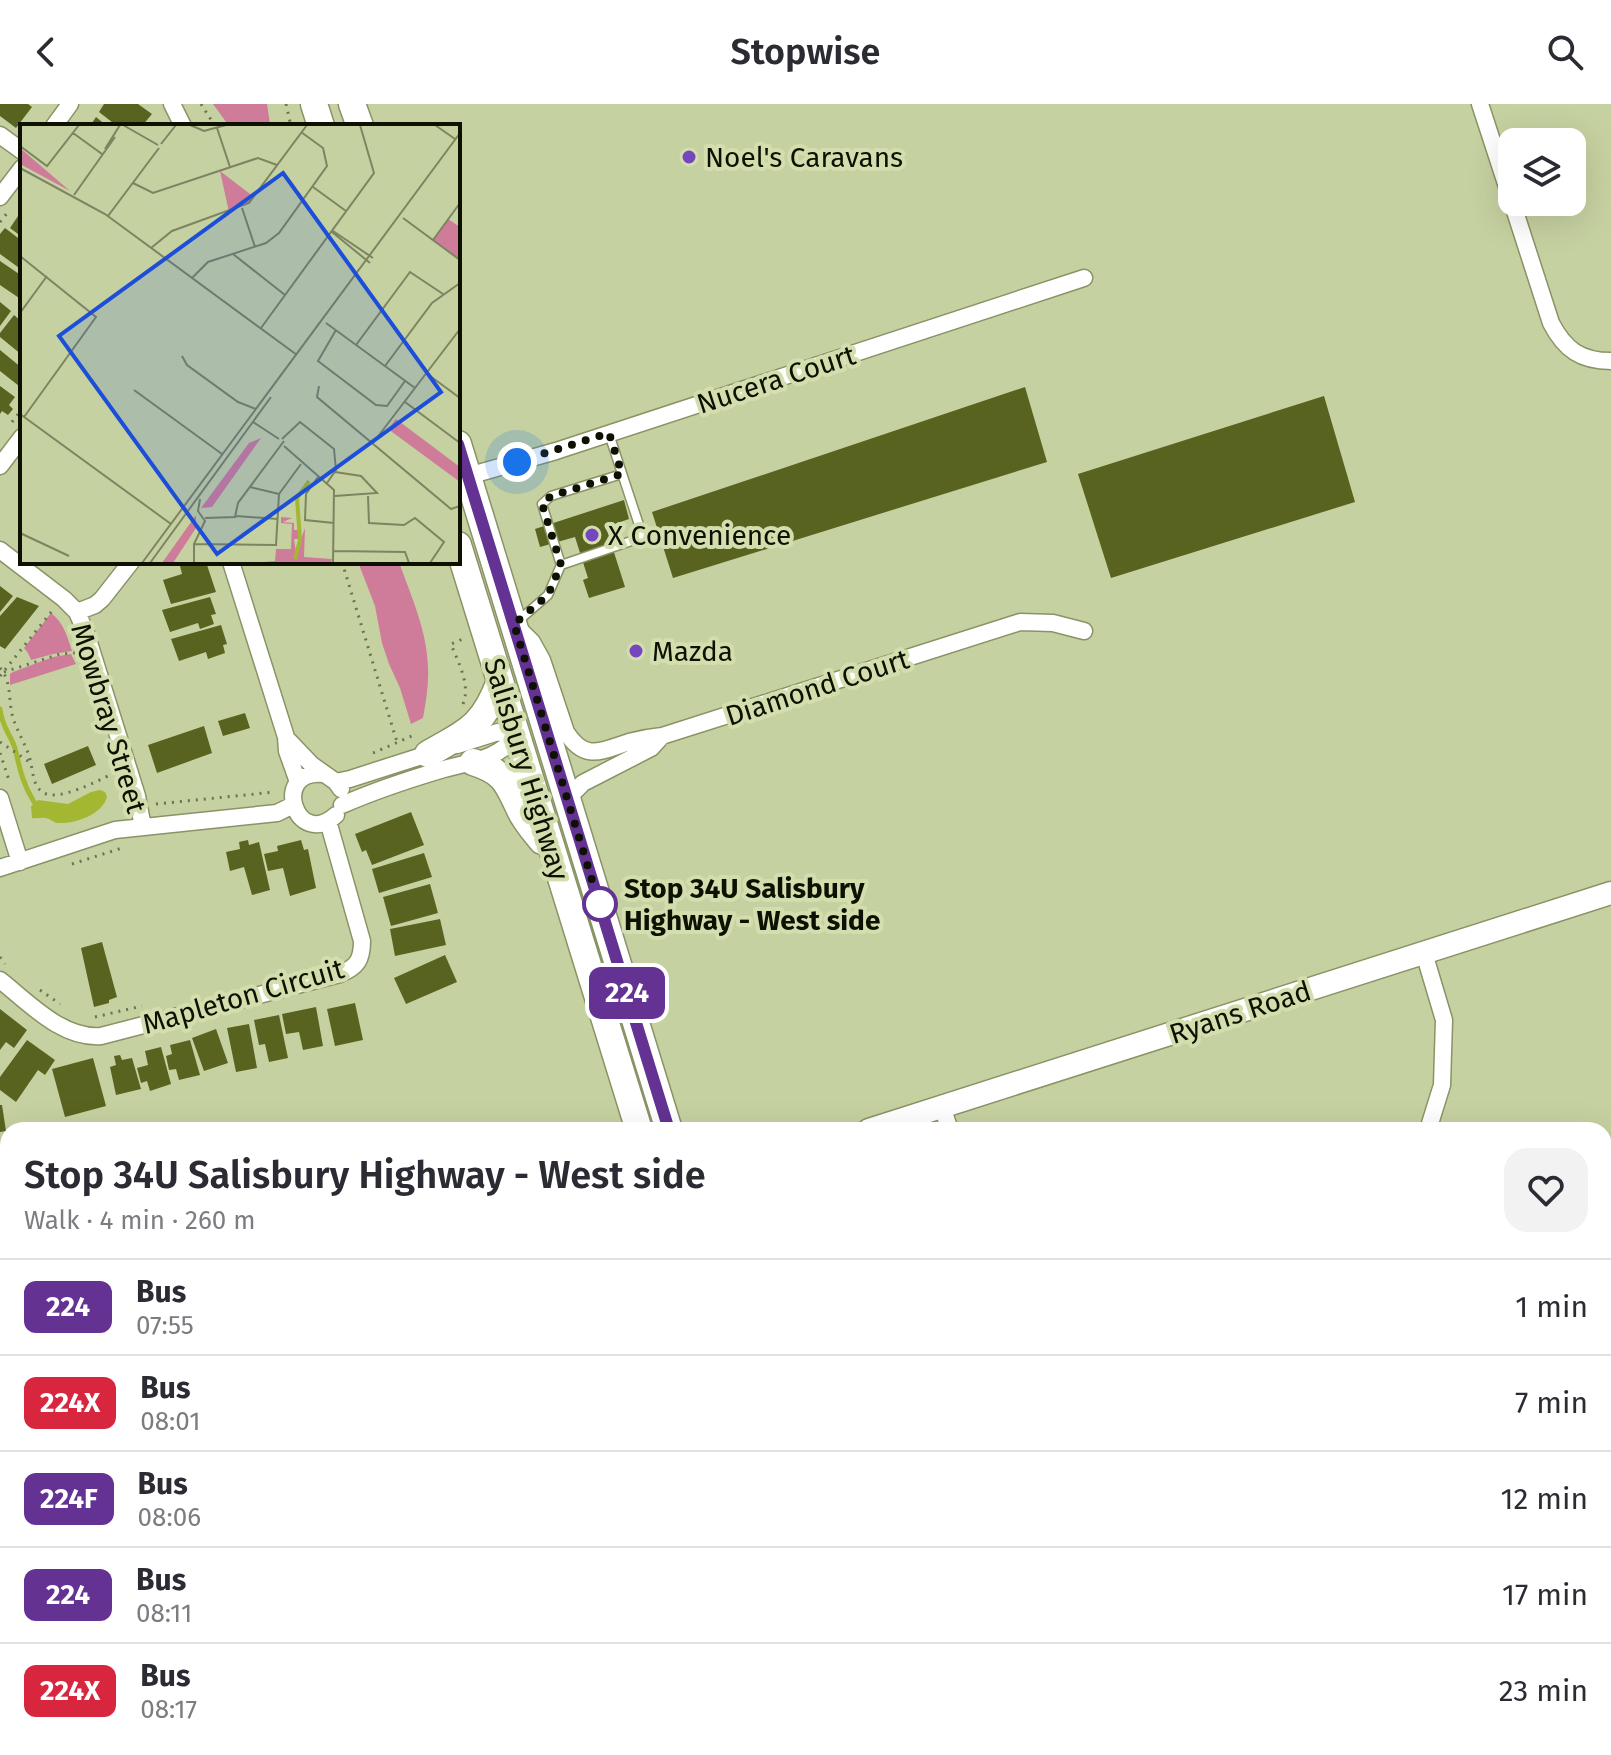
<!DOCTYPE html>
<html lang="en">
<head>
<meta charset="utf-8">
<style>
	body { margin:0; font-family:"Fira Sans",sans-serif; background:#f2f2f3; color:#2b2b33; height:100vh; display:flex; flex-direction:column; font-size:30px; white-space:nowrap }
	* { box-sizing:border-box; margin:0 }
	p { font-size:26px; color:#7c7c81 }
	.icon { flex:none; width:44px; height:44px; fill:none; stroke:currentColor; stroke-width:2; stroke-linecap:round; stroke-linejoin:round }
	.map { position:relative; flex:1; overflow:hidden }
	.sheet { position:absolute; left:0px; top:1018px; width:1612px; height:634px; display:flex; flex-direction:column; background:#fff; border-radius:24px 24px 0 0; box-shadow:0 8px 32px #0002 }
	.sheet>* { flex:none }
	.badge { padding:0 16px; border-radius:12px; font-size:28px; line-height:52px }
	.controls { position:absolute; left:1498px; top:24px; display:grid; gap:16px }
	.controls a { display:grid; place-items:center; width:88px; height:88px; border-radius:16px; background:#fff; box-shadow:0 8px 32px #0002; font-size:40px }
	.you { position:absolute; width:40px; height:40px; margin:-20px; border:6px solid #fff; border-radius:50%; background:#1a73e8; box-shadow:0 0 0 12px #1a73e833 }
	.map>.badge { position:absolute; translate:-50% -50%; box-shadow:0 0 0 4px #fff }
	.round { display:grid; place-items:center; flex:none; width:84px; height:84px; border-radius:24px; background:#f2f2f3 }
	.head { display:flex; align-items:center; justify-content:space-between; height:136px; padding:0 24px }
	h1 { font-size:38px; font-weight:600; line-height:60px }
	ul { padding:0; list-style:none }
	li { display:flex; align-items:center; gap:24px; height:96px; padding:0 24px; border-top:2px solid #e1e1e2 }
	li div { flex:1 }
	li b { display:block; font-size:30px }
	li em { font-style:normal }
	li .badge { min-width:88px; font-weight:700; text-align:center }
	header { display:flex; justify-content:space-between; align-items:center; height:104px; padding:0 24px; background:#fff; font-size:36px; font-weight:600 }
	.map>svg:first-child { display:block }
	.green { fill:#ce7c99 }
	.water { fill:#a3b733 }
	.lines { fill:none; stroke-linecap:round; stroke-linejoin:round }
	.stream { stroke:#a3b733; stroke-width:5 }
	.building { fill:#58631f }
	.lane-casing { stroke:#899365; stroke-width:11 }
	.street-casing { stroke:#899365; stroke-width:19 }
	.secondary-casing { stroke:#899365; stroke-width:25 }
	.primary-casing { stroke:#899365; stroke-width:29 }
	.path { stroke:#6c7253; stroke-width:3; stroke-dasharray:2 6; stroke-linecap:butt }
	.lane { stroke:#fff; stroke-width:8 }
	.street { stroke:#fff; stroke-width:16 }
	.secondary { stroke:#fff; stroke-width:22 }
	.primary { stroke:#fff; stroke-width:26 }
	.line-casing { stroke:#fff; stroke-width:18 }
	.line { stroke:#633293; stroke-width:12 }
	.walk { stroke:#0e1002; stroke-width:8; stroke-dasharray:0 14.4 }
	.poi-dot { fill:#7646be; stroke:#d3deae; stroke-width:3 }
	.stop-dot { fill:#fff; stroke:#633293; stroke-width:4 }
	.labels { text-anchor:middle; stroke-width:8; stroke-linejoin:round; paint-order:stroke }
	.poi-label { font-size:28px; fill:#0e1002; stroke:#d3deae; text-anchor:start }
	.street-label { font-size:28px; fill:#0e1002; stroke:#d3deae }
	.stop-label { font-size:28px; font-weight:bold; fill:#0e1002; stroke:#d3deae; text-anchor:start }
	.inset-river { fill:none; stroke:#a3b733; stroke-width:4 }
	.inset-road { fill:none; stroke:#7c8461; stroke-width:2 }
	.view { fill:#1d4ed8; fill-opacity:0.15; stroke:#1d4ed8; stroke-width:4 }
	.inset-edge { fill:none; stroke:#0e1002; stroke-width:4 }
</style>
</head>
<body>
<header><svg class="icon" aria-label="back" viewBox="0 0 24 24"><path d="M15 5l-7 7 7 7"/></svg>Stopwise<svg class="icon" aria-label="search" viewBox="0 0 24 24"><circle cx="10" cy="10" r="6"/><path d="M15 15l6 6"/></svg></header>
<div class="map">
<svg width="1611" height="1651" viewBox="0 0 1611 1651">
	<rect width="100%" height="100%" fill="#c6d1a1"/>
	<path class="green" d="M213 0H267L270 20V22H229Z
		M358 458H399C411 492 427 526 428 563 429 580 426 597 423 614L411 620 400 584 389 560 382 539 375 502Z
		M51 509C64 519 67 532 72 547L53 550 31 556 28 549 24 544Z
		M71 550 76 560 10 581V570L13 568 53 553Z
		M8 1263V1346L0 1349V1265Z
		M1611 1267V1428L1604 1430V1287Z"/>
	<path class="water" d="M100 686 105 688 107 693C102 711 75 720 57 719 53 718 49 714 45 714 41 713 36 715 32 714L31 702 38 696 68 700 91 688Z"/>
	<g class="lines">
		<path class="stream" d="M0 605C2 625 12 631 16 648 20 667 24 682 34 698"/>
	</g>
	<path class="building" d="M0 0H28L32 3 16 24 0 12Z
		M104 0H138L152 10 142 22H117L99 8Z
		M96 13 107 22H90Z
		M22 106V133L10 124Z
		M5 124 22 137V166L0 150V130Z
		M0 157 22 172V196L0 181Z
		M0 198 11 207 0 222Z
		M14 211 22 218V251L0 233V229Z
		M0 246 22 264V278L19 282 0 267Z
		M0 282 15 293 9 301 13 305 8 311 2 307 0 310Z
		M1025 283 1047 358 673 474 652 408Z
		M1324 292 1355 398 1111 474 1078 370Z
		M624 396 629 415 606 423 625 483 589 494 583 476 588 474 575 433 540 443 535 425Z
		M187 458H206L216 488 171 500 163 476 182 470 180 462 188 460Z
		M0 482 13 492 0 508Z
		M17 493 39 502 5 545 0 542V512Z
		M210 493 216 510 211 511 214 520 200 525 198 519 170 528 162 506Z
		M221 521 227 540 223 541 225 549 208 555 206 548 179 557 171 535Z
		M245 609 250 624 223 632 218 617Z
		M204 622 212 649 157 669 148 641Z
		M88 642 96 661 52 680 44 660Z
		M411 708 424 741 372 761 366 746 362 748 355 730Z
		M248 736 249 741 259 738 270 786 252 791 244 763 230 767 226 748 240 745 239 738Z
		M301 736 304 746 308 745 316 784 290 792 283 764 268 767 264 750 278 747 277 742Z
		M424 749 432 773 379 789 372 765Z
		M430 780 438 809 391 822 383 793Z
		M440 815 446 841 395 852 390 825Z
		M102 838 117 893 109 896V899L94 903 81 844Z
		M445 851 457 878 406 900 394 874Z
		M355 899 363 936 335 942 327 905Z
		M316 903 323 942 303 946 299 928 286 930 282 910Z
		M0 905 27 926 14 944 6 938 0 946Z
		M279 911 288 954 269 958 265 940 259 941 254 916Z
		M249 920 257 964 236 968 227 924Z
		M216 925 228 959 204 967 192 934Z
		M27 936 55 956 45 971 38 966 16 998 0 986V973Z
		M190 936 200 971 179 976 176 965 169 966 166 952 172 950 170 941Z
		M161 943 171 980 150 987 147 977 141 979 137 964 148 961 145 947Z
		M120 951 122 956 132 954 141 985 116 991 110 963 116 961 114 952Z
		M93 954 106 1002 65 1013 52 965Z
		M0 1001H2L6 1027 0 1028Z
		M527 1644H568L570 1651H507Z
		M656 1644H672L674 1651H645L644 1648Z"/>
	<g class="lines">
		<g class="lane-casing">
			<path id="lane" d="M561 461 643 433 609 330
				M517 518 548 491 561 461 542 400 551 392 622 370"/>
		</g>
		<g class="street-casing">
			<path id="street" d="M172 0 183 22
				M1480 0 1512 98
				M54 22 70 0
				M0 31 22 47
				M0 93 22 64
				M1512 98 1551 219C1565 246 1581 257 1611 257
				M0 362 22 333
				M468 372 556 347 1084 174
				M0 446 64 495 77 508 86 529 137 692 143 723
				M231 458 286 633 287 647 298 678
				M77 508 95 501 102 495 131 458
				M519 525 532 538 542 556 566 628C585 658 601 647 629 638 640 635 651 633 662 632
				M289 637 312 661 336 678 341 685
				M323 670C270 665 296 747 336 711
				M336 678 350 675 434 648
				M0 694 20 758
				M567 695 583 679 651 644 662 632 1020 518 1053 519 1084 527
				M342 701C374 687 410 675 444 665 473 657 496 656 517 632L498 628 457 641
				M0 764 115 726 277 709 293 701
				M1424 849 1444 916 1442 981 1428 1026
				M0 876C29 899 62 935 101 932L340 870C357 863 362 856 362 837L328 717
				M942 1003 950 1026
				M0 1138 8 1137
				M0 1186 8 1219
				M1604 1287 1611 1267
				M1604 1447 1611 1468
				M0 1463 8 1460
				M375 1644 378 1651
				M602 1644 604 1651
				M1147 1644 1149 1651
				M1406 1644 1408 1651
				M116 1651 137 1644"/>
		</g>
		<g class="secondary-casing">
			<path id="secondary" d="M869 1026 1611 789"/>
		</g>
		<g class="primary-casing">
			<path id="primary" d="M314 0 321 22
				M352 0 360 22
				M458 340 669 1026
				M458 441 639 1026
				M428 650C468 627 483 623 500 577
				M473 658C505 668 507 679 520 706 525 717 534 727 542 737
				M836 1644 838 1651
				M865 1644 867 1651"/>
		</g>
		<path class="path" d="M201 0 215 22
			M286 0 291 22
			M0 118 8 108
			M12 318 22 305
			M342 458 397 638
			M0 564C10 575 9 591 11 605 14 623 24 636 29 652 33 663 32 680 41 687 55 700 97 677 112 670
			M4 568 60 550 75 549V547
			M0 572 52 507
			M463 600C471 581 458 558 451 540L463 535
			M0 638 31 659
			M0 649 10 679
			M373 649 414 631
			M156 700 275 688
			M72 760 122 744
			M0 853 5 860
			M40 886 60 900
			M95 913 142 902
			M0 1294 8 1292
			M1606 1388 1611 1385"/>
		<use href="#lane" class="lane"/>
		<use href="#street" class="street"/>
		<use href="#secondary" class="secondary"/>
		<use href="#primary" class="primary"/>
	</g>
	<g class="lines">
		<g class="line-casing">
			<path id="line" d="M458 340 669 1026"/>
		</g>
		<use href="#line" class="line"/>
		<path class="walk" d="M517 358 609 329 622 370 551 392 542 400 561 461 548 491 514 520 602 809 600 800"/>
	</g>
	<g class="poi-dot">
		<circle cx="689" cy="53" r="8"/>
		<circle cx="592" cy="431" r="8"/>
		<circle cx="636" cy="547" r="8"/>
	</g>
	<circle class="stop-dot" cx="600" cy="800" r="16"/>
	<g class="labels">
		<g class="poi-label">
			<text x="705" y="63">Noel's Caravans</text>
			<text x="608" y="441">X Convenience</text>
			<text x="652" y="557">Mazda</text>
		</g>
		<g class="street-label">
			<text transform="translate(776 275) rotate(-18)" y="10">Nucera Court</text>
			<text transform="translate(817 583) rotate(-18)" y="10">Diamond Court</text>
			<text transform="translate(109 614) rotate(73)" y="10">Mowbray Street</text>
			<text transform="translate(527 665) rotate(73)" y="10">Salisbury Highway</text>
			<text transform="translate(243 892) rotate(-16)" y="10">Mapleton Circuit</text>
			<text transform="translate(1240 908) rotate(-18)" y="10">Ryans Road</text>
		</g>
		<g class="stop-label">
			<text x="624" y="794">Stop 34U Salisbury<tspan x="624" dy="32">Highway - West side</tspan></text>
		</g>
	</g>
	<g transform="translate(20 20)">
		<rect width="440" height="440" fill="#c6d1a1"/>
		<path d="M0 24 50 67 0 40ZM200 47 234 73 229 79 209 88ZM428 95 440 103V136L413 116ZM376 295 440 343V358L368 305ZM241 314 192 383 181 384 229 319ZM176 391V404L153 439H142ZM261 393 272 394 263 398 274 399V406H280L279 415H274L276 429 285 404 284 433 312 435 311 439H231L255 437 256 425H271L272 400 261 399Z" fill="#ce7c99"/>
		<path class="inset-river" d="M275 435 280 416 277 374 289 357"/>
		<path class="inset-road" d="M103 1 138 21M170 1 184 7 206 1M415 1 435 15M197 4 210 43M53 9 82 30M141 20 156 1M0 22 27 42 59 1M85 25 100 1M0 44 85 90 277 231M113 59 133 69 238 34 257 41M293 63 326 87M54 71 95 13M222 84 235 123M88 92 139 24M383 94 440 136M313 107 353 134M312 108 350 139M413 116 440 79M131 124 152 107 229 79 287 1M213 130 265 171M0 132 76 193 4 293M172 154 188 138 246 119 259 109 307 42 303 24 281 8M0 189 27 152M306 199 395 264M241 204 354 49 340 1M316 206 298 237 356 281 367 282 385 257M336 221 390 148 423 170M162 232 167 241 218 278 236 285M365 242 412 179 440 159M406 249 440 274M299 262 297 273 431 385 440 382M114 266 202 330M385 278 440 319M0 290 151 400M233 298 259 315M262 315 280 298 314 325 316 346 307 359M353 319 440 205M264 322 314 366 313 439M298 353 286 370 285 396 314 399M230 363 259 370M315 372 357 369 341 352 315 348M348 372 349 399 384 401 395 394 424 418 410 439M216 392 258 395M185 394 215 393 218 379 264 317M0 409 49 432M174 420 256 421 259 370 281 340M314 427 385 428 389 439M122 439 440 9M130 439 251 273M174 439V420L185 397 178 387 180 375"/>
		<path class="view" d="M263 49 421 268 197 430 39 212Z"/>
		<rect width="440" height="440" class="inset-edge"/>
	</g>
</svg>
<div class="controls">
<a><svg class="icon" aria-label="layers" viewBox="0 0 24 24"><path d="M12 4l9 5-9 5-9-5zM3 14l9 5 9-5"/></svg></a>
</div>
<div class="you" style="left:517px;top:358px"></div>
<b class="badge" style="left:627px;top:889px;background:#633293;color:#fff">224</b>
<section class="sheet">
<div class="head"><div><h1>Stop 34U Salisbury Highway - West side</h1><p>Walk · 4 min · 260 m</p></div><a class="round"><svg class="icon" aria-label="heart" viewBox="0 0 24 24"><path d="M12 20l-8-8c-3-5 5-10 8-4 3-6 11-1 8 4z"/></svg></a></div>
<ul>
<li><span class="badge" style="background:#633293;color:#fff">224</span><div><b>Bus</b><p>07:55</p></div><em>1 min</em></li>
<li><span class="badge" style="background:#d7263d;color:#fff">224X</span><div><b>Bus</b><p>08:01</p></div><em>7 min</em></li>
<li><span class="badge" style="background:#633293;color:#fff">224F</span><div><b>Bus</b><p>08:06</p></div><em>12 min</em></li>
<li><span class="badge" style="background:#633293;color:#fff">224</span><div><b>Bus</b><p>08:11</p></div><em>17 min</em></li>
<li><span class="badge" style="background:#d7263d;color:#fff">224X</span><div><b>Bus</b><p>08:17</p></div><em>23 min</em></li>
</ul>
</section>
</div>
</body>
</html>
